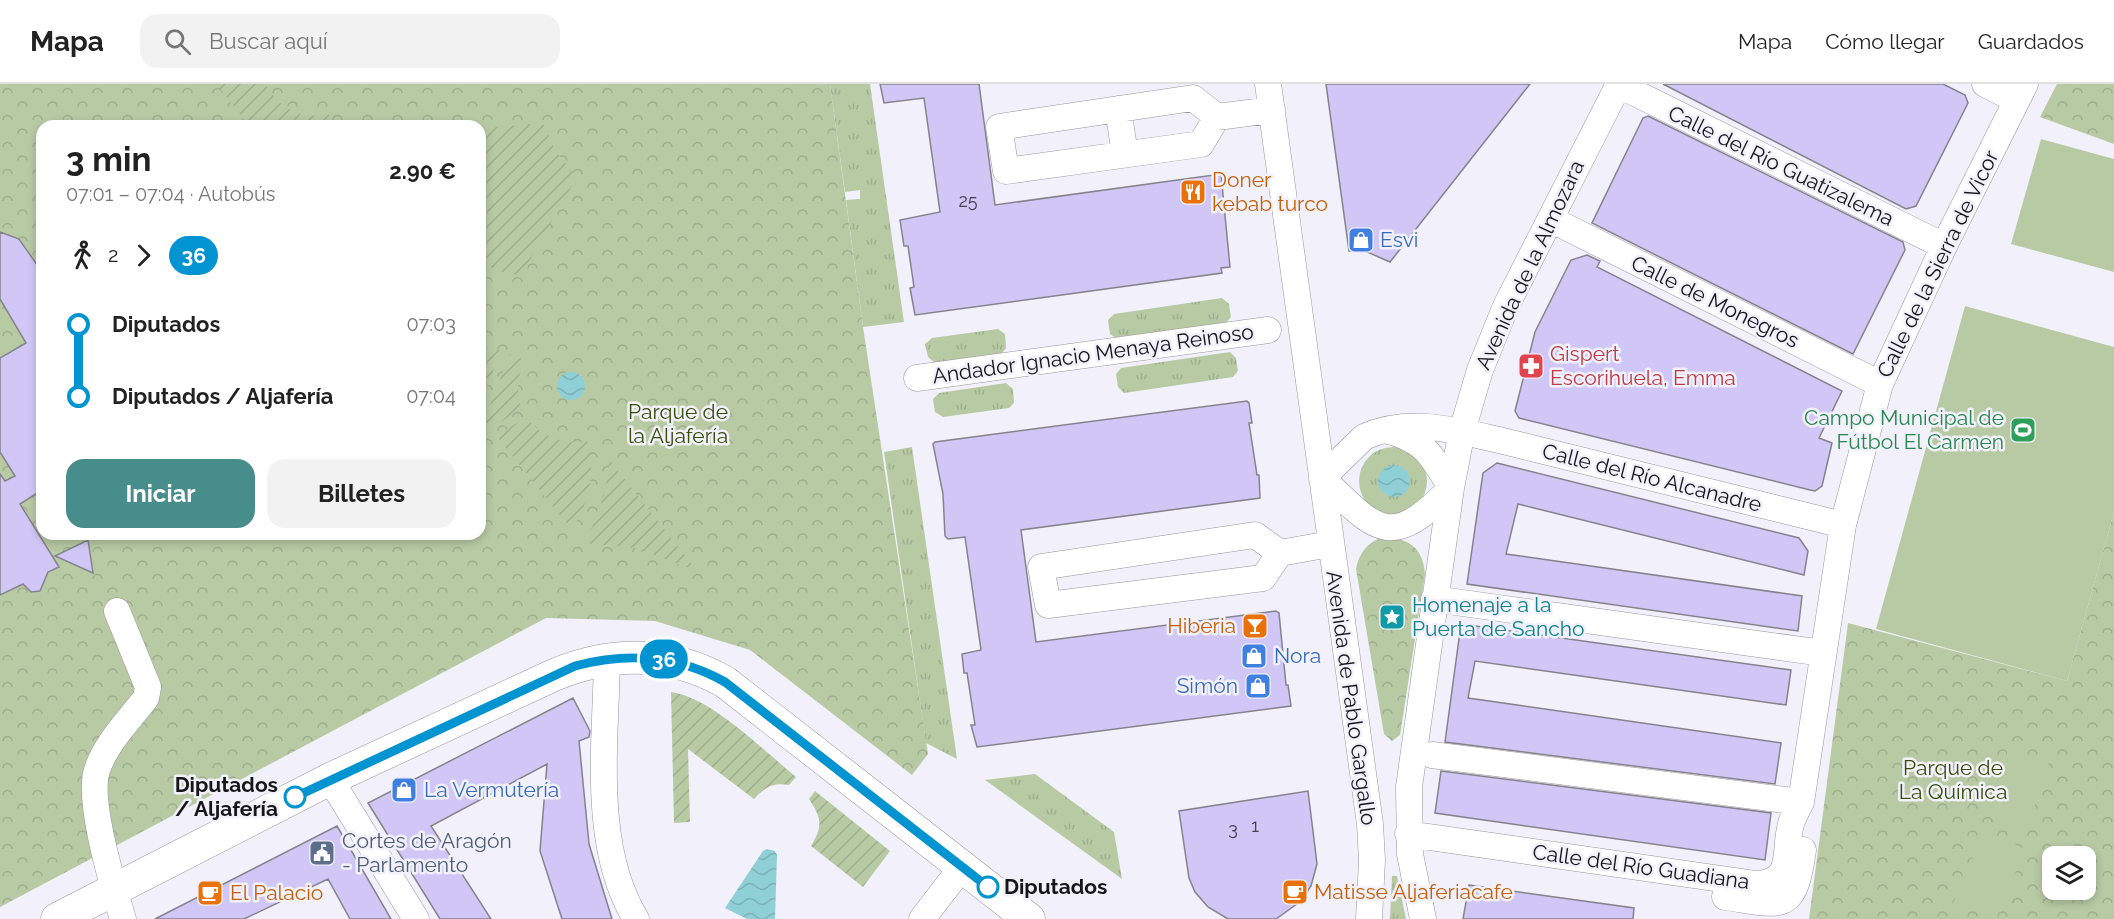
<!DOCTYPE html>
<html lang="es">
<head>
<meta charset="utf-8">
<style>
	body { margin:0; font-family:Raleway,sans-serif; background:#f2f2f2; color:#222; height:100vh; display:flex; flex-direction:column; font-size:22px; white-space:nowrap }
	* { box-sizing:border-box; margin:0 }
	p { font-size:20px; color:#767676 }
	.icon { flex:none; width:33px; height:33px; fill:none; stroke:currentColor; stroke-width:2; stroke-linecap:round; stroke-linejoin:round }
	.map { position:relative; flex:1; overflow:hidden }
	.panel { position:absolute; left:36px; top:36px; width:450px; height:420px; display:flex; flex-direction:column; background:#fff; border-radius:18px; box-shadow:0 3px 9px #0003 }
	.panel>* { flex:none }
	.badge { padding:0 12px; border-radius:20px; font-size:21px; line-height:39px }
	.controls { position:absolute; left:2042px; top:762px; display:grid; gap:12px }
	.controls a { display:grid; place-items:center; width:54px; height:54px; border-radius:12px; background:#fff; box-shadow:0 3px 9px #0003; font-size:30px }
	.map>.badge { position:absolute; translate:-50% -50%; box-shadow:0 0 0 3px #fff }
	.legs { display:flex; align-items:center; gap:9px; height:66px; padding:0 30px; font-size:20px }
	.legs p { margin-inline-start:auto }
	.summary { display:flex; align-items:center; justify-content:space-between; height:102px; padding:0 30px }
	h1 { font-size:33px; font-weight:700; line-height:45px }
	.cta { display:flex; gap:12px; margin-top:auto; padding:12px 30px }
	.cta a { flex:1; height:69px; border-radius:18px; background:#468d8b; color:#fff; font-size:24px; font-weight:700; line-height:69px; text-align:center }
	.cta a+a { background:#f2f2f2; color:#222 }
	ul { padding:0 30px; list-style:none }
	li { display:flex; align-items:center; gap:21px; height:72px; font-size:22px }
	li i { display:grid; place-items:center; width:9px; height:100%; margin:0 8px; background:currentColor }
	li i::after { content:''; width:15px; height:15px; margin:-8px; border:4px solid; border-radius:50%; background:#fff }
	li p { margin-inline-start:auto }
	li:first-child i { background:linear-gradient(#0000 50%,currentColor 0) }
	li:last-child i { background:linear-gradient(currentColor 50%,#0000 0) }
	header { display:flex; align-items:center; gap:36px; box-sizing:border-box; height:84px; padding:0 30px; background:#fff; border-bottom:2px solid #e0e0e0 }
	header strong { font-size:28px }
	nav { display:flex; gap:33px; margin-inline-start:auto; font-size:21px }
	.search { width:420px; height:54px; background:#f2f2f2; display:flex; align-items:center; gap:15px; box-sizing:border-box; padding:0 21px; border-radius:18px; color:#767676; font-size:22px }
	.map>svg:first-child { display:block }
	.grass { fill:url(#grass-tufts) }
	.park { fill:url(#park-crowns); fill-rule:evenodd }
	.garden { fill:url(#garden-furrows) }
	.pitch { fill:#b8caa4 }
	.water { fill:url(#water-waves) }
	.building { fill:#d1c7f6; stroke:#84838c; stroke-width:1.5 }
	.lines { fill:none; stroke-linecap:round; stroke-linejoin:round }
	.minor-casing { stroke:#96959e; stroke-width:27 }
	.major-casing { stroke:#96959e; stroke-width:33 }
	.minor { stroke:#fff; stroke-width:26 }
	.major { stroke:#fff; stroke-width:32 }
	.line-1-casing { stroke:#fff; stroke-width:14 }
	.line-1 { stroke:#0293d1; stroke-width:9 }
	.stop-1-dot { fill:#fff; stroke:#0293d1; stroke-width:3 }
	.labels { text-anchor:middle; stroke-width:5; stroke-linejoin:round; paint-order:stroke }
	.number-label { font-size:18px; fill:#454250 }
	.street-label { font-size:21px; fill:#161619; stroke:#f2f1fb }
	.food-label { font-size:21px; fill:#c56008; stroke:#f2f1fb; text-anchor:start }
	.shop-label { font-size:21px; fill:#366cbe; stroke:#f2f1fb; text-anchor:start }
	.health-label { font-size:21px; fill:#be3a42; stroke:#f2f1fb; text-anchor:start }
	.park-label { font-size:21px; fill:#354e0a; stroke:#f2f1fb }
	.leisure-label { font-size:21px; fill:#27864d; stroke:#f2f1fb; text-anchor:end }
	.culture-label { font-size:21px; fill:#0d838f; stroke:#f2f1fb; text-anchor:start }
	.stop-label { font-size:21px; font-weight:bold; fill:#161619; stroke:#f2f1fb; text-anchor:end }
	.service-label { font-size:21px; fill:#4e5e75; stroke:#f2f1fb; text-anchor:start }
</style>
</head>
<body>
<header>
<strong>Mapa</strong>
<div class="search"><svg class="icon" aria-label="search" viewBox="0 0 24 24"><circle cx="10" cy="10" r="6"/><path d="M15 15l6 6"/></svg>Buscar aquí</div>
<nav><a>Mapa</a><a>Cómo llegar</a><a>Guardados</a></nav>
</header>
<div class="map">
<svg width="2114" height="835" viewBox="0 0 2114 835">
	<defs>
		<pattern id="grass-tufts" width="24" height="20" patternUnits="userSpaceOnUse" patternTransform="scale(1.5)"><rect width="24" height="20" fill="#b8caa4"/><path d="M3 7l-1-3M5 7V3M7 7l1-3M15 17l-1-3M17 17v-4M19 17l1-3" fill="none" stroke="#9dad8d"/></pattern>
		<pattern id="park-crowns" width="20" height="18" patternUnits="userSpaceOnUse" patternTransform="scale(1.5)"><rect width="20" height="18" fill="#b8caa4"/><path d="M2 6a3 3 0 1 1 6 0M12 15a3 3 0 1 1 6 0" fill="none" stroke="#9dad8d"/></pattern>
		<pattern id="garden-furrows" width="10" height="10" patternUnits="userSpaceOnUse" patternTransform="scale(1.5)"><rect width="10" height="10" fill="#b8caa4"/><path d="M-1 1l2-2M0 10L10 0M9 11l2-2" fill="none" stroke="#9dad8d"/></pattern>
		<pattern id="water-waves" width="16" height="10" patternUnits="userSpaceOnUse" patternTransform="scale(1.5)"><rect width="16" height="10" fill="#8fcfd6"/><path d="M0 5q4-4 8 0t8 0" fill="none" stroke="#7bb1b7"/></pattern>
	</defs>
	<rect width="100%" height="100%" fill="#f2f1fb"/>
	<path class="grass" d="M830 0H870L904 238 863 243 846 116 860 115V106L845 108Z
		M1222 214 1229 220 1231 233 1226 239 1117 255 1110 250 1108 236 1114 230Z
		M998 245 1005 250 1006 264 1001 270 935 279 928 273 925 260 932 254Z
		M1230 268 1236 274 1238 287 1233 293 1124 309 1118 303 1116 290 1121 284Z
		M1006 299 1013 305 1014 319 1009 324 943 333 935 328 933 315 939 309Z
		M912 363 957 675 926 659 884 368Z
		M1359 397a34 34 0 1 1 68 0a34 34 0 1 1-68 0Z
		M1035 690 1114 748 1122 795 985 696Z
		M1392 792H1397L1406 835H1390Z"/>
	<path class="park" d="M0 0H830L863 243 928 670 912 691 750 566 655 537 546 534 0 823ZM42 42H480V450H42Z
		M2057 0H2114V60L2040 33Z
		M2114 428V835H1809L1848 539 2067 597ZM2052 772H2085V806H2052Z
		M1382 453C1408 453 1424 464 1425 491L1400 651 1392 657 1384 650 1356 485C1359 469 1367 459 1382 453Z"/>
	<path class="garden" d="M216 0H265C280 25 300 36 329 30L332 42H249Z
		M543 39 556 68 577 93 520 194 509 187 496 189 480 170V44Z
		M480 262 502 267 480 317Z
		M510 270 527 277C515 293 517 306 521 324L491 345 484 336Z
		M526 333C544 355 561 359 589 358 595 390 589 419 572 446L496 352Z
		M609 375 697 487 635 464 583 459C600 432 607 407 609 375Z
		M671 608C711 613 764 667 796 693L789 701C773 698 765 703 754 715L688 665 690 738 674 739Z
		M815 707 890 767 863 803 811 762C823 742 822 735 809 715Z"/>
	<path class="pitch" d="M2041 55 2114 75V188L2011 160Z
		M1965 222 2114 263V428L2067 597 1876 545Z
		M2009 664 2049 679 2026 747 1986 731Z
		M1984 748 2025 765 1996 835 1953 819Z"/>
	<path class="water" d="M557 302a14 14 0 1 1 28 0a14 14 0 1 1-28 0Z
		M1378 397a16 16 0 1 1 32 0a16 16 0 1 1-32 0Z
		M767 765 775 767 777 771 775 835H747L725 824 763 767Z"/>
	<path class="building" d="M880 0H979L995 121 1221 90 1230 183 1221 184 1222 189 915 231 910 204 914 203 908 162H904L900 136 940 128 924 14 884 19Z
		M1326 0H1530L1390 178 1365 167H1349Z
		M1663 0H1943L1965 11 1968 19 1916 122 1906 125Z
		M1648 32 1903 158 1905 166 1853 270 1592 139 1643 34Z
		M0 148 19 155 42 188V406L20 420 59 483 48 488 40 507 31 508 23 500 0 511V390L5 397 15 392 0 368V274L26 259 0 215Z
		M1587 171 1600 177 1597 183 1842 307 1819 354 1832 359 1822 402 1815 407 1810 406 1519 334 1515 327 1535 248 1571 176Z
		M1247 317 1249 319 1252 339H1249L1257 391H1259L1260 414 1021 446 1036 558 1276 527 1279 529 1286 601H1288L1291 622 977 663 971 641H975L967 589H964L962 570 981 566 965 453 948 455 945 452 943 410 933 360 935 358Z
		M1497 379 1799 454 1808 467 1804 491 1518 420 1506 470 1802 512 1798 547 1467 500 1483 389Z
		M88 456 93 489 55 472Z
		M1461 540 1791 586 1786 621 1475 577 1468 614 1781 659 1775 700 1445 658Z
		M573 614 590 647 589 653 579 657 589 760 612 835H562L540 767 547 680 431 742 491 835H440L368 719Z
		M1441 687 1771 729 1765 776 1435 729Z
		M1308 707 1317 780 1311 802 1301 817 1276 835H1228L1208 823 1195 808 1189 794 1179 727Z
		M337 742 391 835H350L328 795 244 835H155Z
		M1469 801 1634 824 1633 835H1463Z"/>
	<g class="lines">
		<g class="minor-casing">
			<path id="minor" d="M1268 0 1370 740 1372 776 1369 835
				M1985 0 2017 16
				M1619 1 1944 162
				M1118 25 1125 70
				M1217 33 1201 60 1006 87 999 43 1193 14 1217 33 1272 26
				M1550 135 1880 300
				M917 294 1268 246
				M1385 346C1424 355 1432 371 1451 404 1390 468 1376 446 1322 394L1364 353C1408 333 1454 346 1499 356L1843 441
				M1280 469 1263 494 1048 521 1041 483 1255 451 1280 469 1330 460
				M1434 515 1823 569
				M117 527 148 603 146 614C129 636 106 659 97 686 87 717 113 802 123 835
				M607 574C606 657 591 762 636 835
				M1432 671 1801 718
				M330 695 416 835
				M1408 750 1756 800C1796 798 1783 767 1791 740 1793 732 1798 725 1801 718L1843 441 1880 300 1944 162 2025 0
				M1725 813C1783 821 1794 831 1803 766
				M922 835 962 783
				M1423 835 1410 770 1409 703 1451 404 1462 347 1480 286 1506 222 1619 0"/>
		</g>
		<g class="major-casing">
			<path id="major" d="M57 835 330 695 554 591C612 567 670 567 725 598L1029 835"/>
		</g>
		<use href="#minor" class="minor"/>
		<use href="#major" class="major"/>
	</g>
	<g class="lines">
		<g class="line-1-casing">
			<path id="line-1" d="M295 713 575 582C628 568 677 571 725 598L988 803"/>
		</g>
		<use href="#line-1" class="line-1"/>
	</g>
	<defs>
		<g id="restaurant-square" transform="scale(1.35)"><rect x="-9" y="-9" width="18" height="18" rx="4" fill="#e8710a" stroke="#f2f1fb"/><path d="M-5-6h1v4h1v-4h1v4h1v-4h1v5L-1.5 .5V6h-2V.5L-5-1ZM5-6V6H3V1.5H1.5Q1.5-4 5-6Z" fill="#fff"/></g>
		<g id="shop-square" transform="scale(1.35)"><rect x="-9" y="-9" width="18" height="18" rx="4" fill="#3f7fe0" stroke="#f2f1fb"/><path d="M-5-2.5h2.3a2.7 3.5 0 0 1 5.4 0H5L5.5 6h-11ZM-1.5-2.5h3a1.5 2.3 0 0 0-3 0Z" fill="#fff"/></g>
		<g id="pharmacy-square" transform="scale(1.35)"><rect x="-9" y="-9" width="18" height="18" rx="4" fill="#e0444e" stroke="#f2f1fb"/><path d="M-2-6h4v4h4v4h-4v4h-4v-4h-4v-4h4Z" fill="#fff"/></g>
		<g id="stadium-square" transform="scale(1.35)"><rect x="-9" y="-9" width="18" height="18" rx="4" fill="#2e9e5b" stroke="#f2f1fb"/><path d="M0-5a6.5 5 0 1 0 0 10a6.5 5 0 1 0 0-10ZM-3.5-1.8h7v3.6h-7Z" fill="#fff"/></g>
		<g id="sight-square" transform="scale(1.35)"><rect x="-9" y="-9" width="18" height="18" rx="4" fill="#0f9aa8" stroke="#f2f1fb"/><path d="M0-6L1.8-2.2L6-1.7L2.9 1.2L3.7 5.4L0 3.3L-3.7 5.4L-2.9 1.2L-6-1.7L-1.8-2.2Z" fill="#fff"/></g>
		<g id="bar-square" transform="scale(1.35)"><rect x="-9" y="-9" width="18" height="18" rx="4" fill="#e8710a" stroke="#f2f1fb"/><path d="M-6-5H6L.8 .8V4.5H3.5V6h-7V4.5H-.8V.8Z" fill="#fff"/></g>
		<g id="civic-square" transform="scale(1.35)"><rect x="-9" y="-9" width="18" height="18" rx="4" fill="#5c6f8a" stroke="#f2f1fb"/><path d="M-.6-6.5H3V-4.5H.6V-3L4-1V1h2V6H-6V1h2V-1L-.6-3ZM-1.2 2.5V6h2.4V2.5Z" fill="#fff"/></g>
		<g id="cafe-square" transform="scale(1.35)"><rect x="-9" y="-9" width="18" height="18" rx="4" fill="#e8710a" stroke="#f2f1fb"/><path d="M-5.5-4.5H6V0H3Q3 3.5 0 3.5H-2.5Q-5.5 3.5-5.5 0ZM3-3.2v2h1.7v-2ZM-6 4.5H4V6H-6Z" fill="#fff"/></g>
	</defs>
	<g fill-rule="evenodd">
		<use href="#restaurant-square" x="1193" y="108"/>
		<use href="#shop-square" x="1361" y="156"/>
		<use href="#pharmacy-square" x="1531" y="282"/>
		<use href="#stadium-square" x="2023" y="346"/>
		<use href="#sight-square" x="1392" y="533"/>
		<use href="#bar-square" x="1255" y="542"/>
		<use href="#shop-square" x="1254" y="572"/>
		<use href="#shop-square" x="1258" y="602"/>
		<use href="#shop-square" x="404" y="706"/>
		<use href="#civic-square" x="322" y="769"/>
		<use href="#cafe-square" x="1295" y="808"/>
		<use href="#cafe-square" x="210" y="809"/>
	</g>
	<g class="stop-1-dot">
		<circle cx="295" cy="713" r="10"/>
		<circle cx="988" cy="803" r="10"/>
	</g>
	<g class="labels">
		<g class="number-label">
			<text x="968" y="123">25</text>
			<text x="1255" y="748">1</text>
			<text x="1233" y="751">3</text>
		</g>
		<g class="street-label">
			<text transform="translate(1781 82) rotate(26)" y="7">Calle del Río Guatizalema</text>
			<text transform="translate(1938 180) rotate(-64)" y="7">Calle de la Sierra de Vicor</text>
			<text transform="translate(1530 181) rotate(-65)" y="7">Avenida de la Almozara</text>
			<text transform="translate(1715 218) rotate(26)" y="7">Calle de Monegros</text>
			<text transform="translate(1093 270) rotate(-8)" y="7">Andador Ignacio Menaya Reinoso</text>
			<text transform="translate(1652 394) rotate(14)" y="7">Calle del Río Alcanadre</text>
			<text transform="translate(1351 614) rotate(82)" y="7">Avenida de Pablo Gargallo</text>
			<text transform="translate(1641 783) rotate(8)" y="7">Calle del Río Guadiana</text>
		</g>
		<g class="food-label">
			<text x="1212" y="103">Doner<tspan x="1212" dy="24">kebab turco</tspan></text>
			<text x="1236" y="549" text-anchor="end">Hiberia</text>
			<text x="1314" y="815">Matisse Aljaferiacafe</text>
			<text x="230" y="816">El Palacio</text>
		</g>
		<g class="shop-label">
			<text x="1380" y="163">Esvi</text>
			<text x="1274" y="579">Nora</text>
			<text x="1238" y="609" text-anchor="end">Simón</text>
			<text x="424" y="713">La Vermutería</text>
		</g>
		<g class="health-label">
			<text x="1550" y="277">Gispert<tspan x="1550" dy="24">Escorihuela, Emma</tspan></text>
		</g>
		<g class="park-label">
			<text x="678" y="335">Parque de<tspan x="678" dy="24">la Aljafería</tspan></text>
			<text x="1953" y="691">Parque de<tspan x="1953" dy="24">La Química</tspan></text>
		</g>
		<g class="leisure-label">
			<text x="2004" y="341">Campo Municipal de<tspan x="2004" dy="24">Fútbol El Carmen</tspan></text>
		</g>
		<g class="culture-label">
			<text x="1412" y="528">Homenaje a la<tspan x="1412" dy="24">Puerta de Sancho</tspan></text>
		</g>
		<g class="stop-label">
			<text x="278" y="708">Diputados<tspan x="278" dy="24">/ Aljafería</tspan></text>
			<text x="1004" y="810" text-anchor="start">Diputados</text>
		</g>
		<g class="service-label">
			<text x="342" y="764">Cortes de Aragón<tspan x="342" dy="24">- Parlamento</tspan></text>
		</g>
	</g>
</svg>
<div class="controls">
<a><svg class="icon" aria-label="layers" viewBox="0 0 24 24"><path d="M12 4l9 5-9 5-9-5zM3 14l9 5 9-5"/></svg></a>
</div>
<b class="badge" style="left:664px;top:575px;background:#0293d1;color:#fff">36</b>
<section class="panel">
<div class="summary"><div><h1>3 min</h1><p>07:01 – 07:04 · Autobús</p></div><b>2.90 €</b></div>
<div class="legs"><svg class="icon" aria-label="walk" viewBox="0 0 24 24"><circle cx="13" cy="4" r="2"/><path d="M13 8l-2 6 4 7M11 14l-3 7M7 12l3-4h3l4 4"/></svg>2<svg class="icon" aria-label="forward" viewBox="0 0 24 24"><path d="M9 5l7 7-7 7"/></svg><b class="badge" style="background:#0293d1;color:#fff">36</b></div>
<ul>
<li><i style="color:#0293d1"></i><b>Diputados</b><p>07:03</p></li>
<li><i style="color:#0293d1"></i><b>Diputados / Aljafería</b><p>07:04</p></li>
</ul>
<div class="cta"><a>Iniciar</a><a>Billetes</a></div>
</section>
</div>
</body>
</html>
